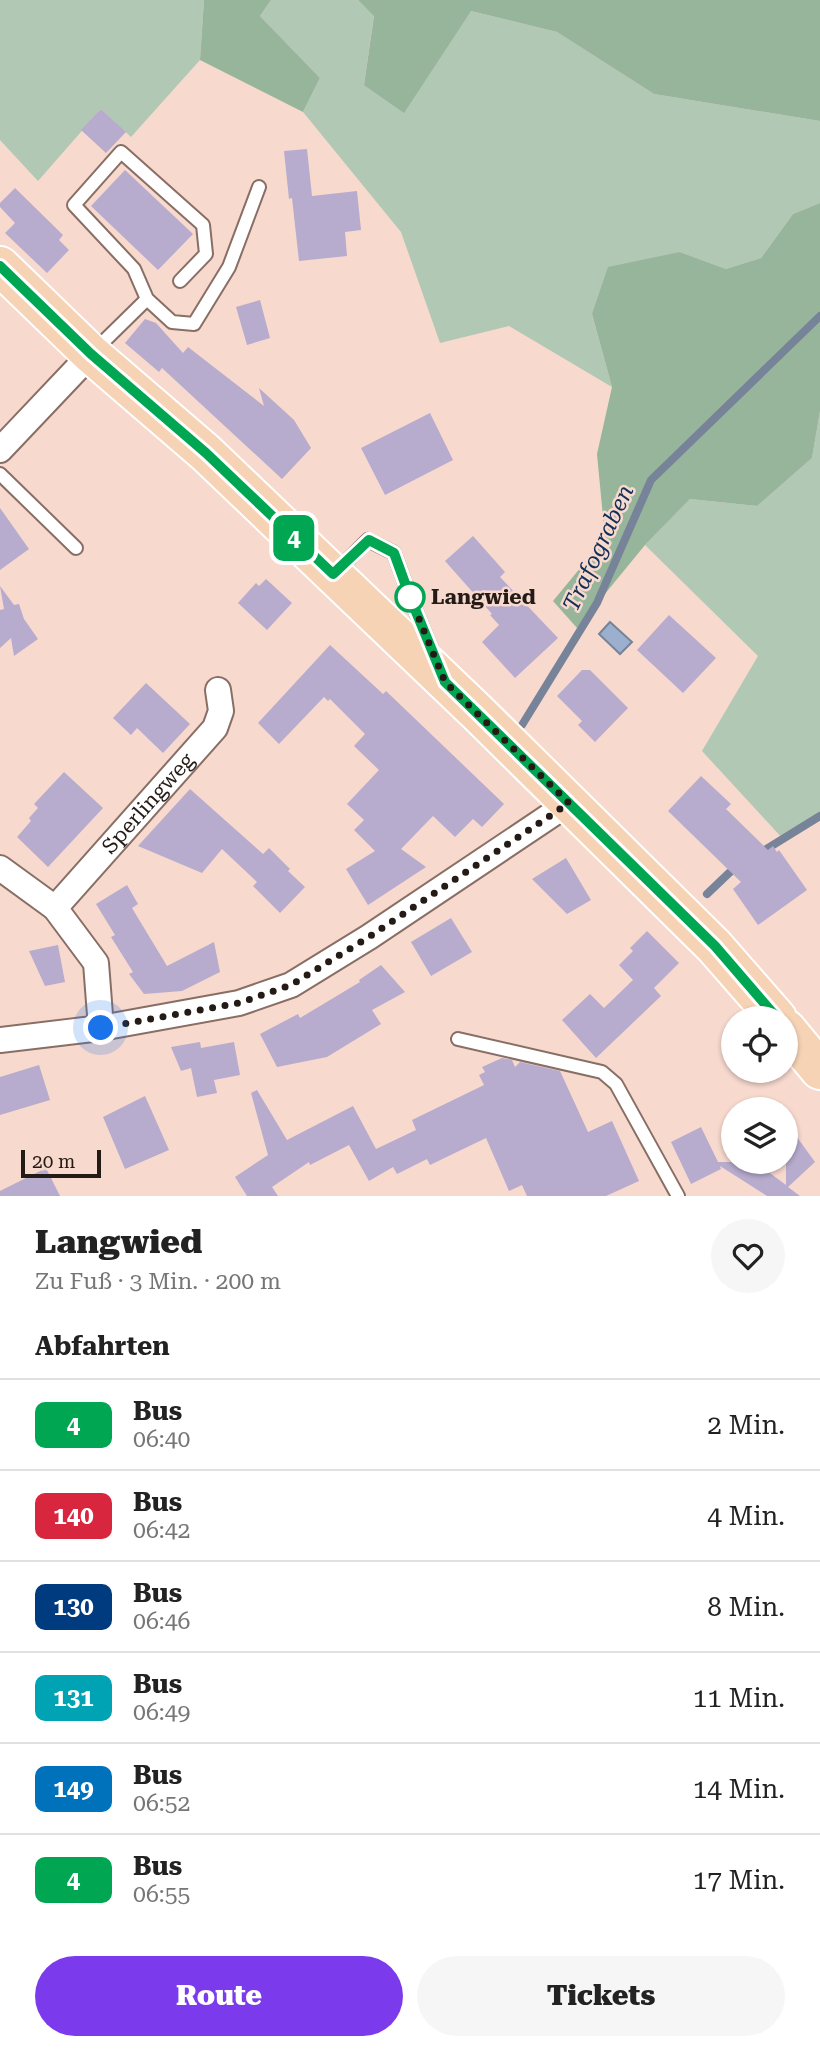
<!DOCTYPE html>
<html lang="de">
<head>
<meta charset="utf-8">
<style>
	body { margin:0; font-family:"Roboto Serif",serif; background:#f6f6f6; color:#222; height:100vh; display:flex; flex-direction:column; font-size:26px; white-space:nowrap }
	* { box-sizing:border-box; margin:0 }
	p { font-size:23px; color:#767676 }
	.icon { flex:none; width:38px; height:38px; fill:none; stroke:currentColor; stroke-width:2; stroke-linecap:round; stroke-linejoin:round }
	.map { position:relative; height:1196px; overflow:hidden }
	.panel { display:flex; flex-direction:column; background:#fff; flex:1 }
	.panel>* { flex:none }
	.badge { padding:0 14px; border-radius:10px; font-size:24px; line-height:46px }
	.controls { position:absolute; left:721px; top:1006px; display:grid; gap:14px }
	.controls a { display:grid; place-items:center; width:77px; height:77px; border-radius:50%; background:#fff; box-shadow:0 2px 5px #0004; font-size:35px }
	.scale { position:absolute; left:21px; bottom:18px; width:80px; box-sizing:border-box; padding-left:7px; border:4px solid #241a16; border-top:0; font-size:19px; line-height:24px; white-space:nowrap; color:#241a16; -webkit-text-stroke:5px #f7d9ce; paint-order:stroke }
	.you { position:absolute; width:35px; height:35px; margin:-18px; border:5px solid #fff; border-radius:50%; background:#1a73e8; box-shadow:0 0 0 10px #1a73e833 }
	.map>.badge { position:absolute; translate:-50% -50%; box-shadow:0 0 0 4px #fff }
	h2 { padding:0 35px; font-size:26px; line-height:63px }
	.round { display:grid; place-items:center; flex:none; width:74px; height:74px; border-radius:37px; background:#f6f6f6 }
	.summary { display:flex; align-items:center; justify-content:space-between; height:119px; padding:0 35px }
	h1 { font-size:33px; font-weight:800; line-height:52px }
	.cta { display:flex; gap:14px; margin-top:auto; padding:14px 35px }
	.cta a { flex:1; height:80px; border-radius:42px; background:#7c3aed; color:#fff; font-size:28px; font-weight:800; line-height:80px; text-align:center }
	.cta a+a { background:#f6f6f6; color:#222 }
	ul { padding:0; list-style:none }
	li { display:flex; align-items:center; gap:21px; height:91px; padding:0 35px; border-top:2px solid #e0e0e0 }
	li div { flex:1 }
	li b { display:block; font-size:26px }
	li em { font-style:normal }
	li .badge { min-width:77px; font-weight:700; text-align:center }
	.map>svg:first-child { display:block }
	.green { fill:#b1c8b4 }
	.forest { fill:#96b59a }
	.water { fill:#9bb0cf; stroke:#778398; stroke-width:2 }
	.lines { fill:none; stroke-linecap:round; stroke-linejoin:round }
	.stream { stroke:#778398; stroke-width:8 }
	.building { fill:#b7abce }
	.lane-casing { stroke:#886e64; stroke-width:16 }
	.street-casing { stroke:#886e64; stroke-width:28 }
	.primary-casing { stroke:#fff; stroke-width:42 }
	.lane { stroke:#fff; stroke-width:12 }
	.street { stroke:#fff; stroke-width:24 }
	.primary { stroke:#f6d3b5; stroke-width:38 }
	.line-casing { stroke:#fff; stroke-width:16 }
	.line { stroke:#00a651; stroke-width:10 }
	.walk { stroke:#241a16; stroke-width:7; stroke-dasharray:0 12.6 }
	.stop-dot { fill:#fff; stroke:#00a651; stroke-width:3.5 }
	.labels { text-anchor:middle; stroke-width:5; stroke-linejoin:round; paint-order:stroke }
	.stop-label { font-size:21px; font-weight:bold; fill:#241a16; stroke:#f7d9ce; text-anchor:start }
	.street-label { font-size:21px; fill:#241a16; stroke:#f7d9ce }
	.water-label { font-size:23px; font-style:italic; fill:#132f58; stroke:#f7d9ce }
</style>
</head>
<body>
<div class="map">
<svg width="820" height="1196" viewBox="0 0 820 1196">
	<rect width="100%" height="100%" fill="#f7d9ce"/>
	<path class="green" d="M0 0H204L200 60 131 137 101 109 38 181 0 140Z
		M271 0H358L374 15 364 85 471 11 557 32 654 94 820 121V203L793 214 761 258 726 269 680 252 592 314 612 387 509 326 440 343 401 232 303 112 320 78 260 16Z
		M820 411V816L816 823 784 840 702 751 758 656 645 545 690 499 757 506 812 458Z"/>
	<path class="forest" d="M204 0H271L260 16 320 78 303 112 200 60Z
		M358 0H820V121L654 94 557 32 471 11 404 113 364 85 374 16Z
		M820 203V411L812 458 757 506 690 499 645 545 577 628 553 601 605 538 597 454 612 387 592 314 608 267 680 252 726 269 761 258 793 214Z"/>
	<path class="water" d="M610 622 632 642 620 654 599 634Z"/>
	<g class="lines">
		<path class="stream" d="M522 725 597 603 651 480 820 316
			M760 853 820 816
			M707 894 729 873 737 867"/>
	</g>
	<path class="building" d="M101 109 126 132 106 153 81 130Z
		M307 149 312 196 357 191 361 230 345 232 347 256 299 261 292 198 289 199 284 151Z
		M125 170 193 234 158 270 91 206Z
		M15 188 63 235 59 240 69 250 47 273 5 233 15 223 0 207V203Z
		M260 300 270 338 247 345 236 307Z
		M145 319 156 323 183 353 188 347 264 406 259 388 294 420 311 448 282 479 162 368 159 372 125 343Z
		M430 413 453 460 385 495 361 448Z
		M0 508 29 549 0 570Z
		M473 536 505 572 500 577 558 638 515 678 482 642 499 625 490 615 492 614 445 561Z
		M266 579 292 603 267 630 238 603 256 583 259 586Z
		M0 586 14 605 19 604 24 619 38 639 14 656 11 638 0 648V610L4 609Z
		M669 615 716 658 683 693 637 650Z
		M330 645 383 694 386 691 504 804 482 827 473 819 455 837 433 816 401 849 426 867 368 905 346 869 375 851 354 830 364 820 347 804 379 770 354 746 365 734 330 699 328 701 324 697 279 744 258 723Z
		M582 670H590L628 708 595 742 578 725 582 721 557 696Z
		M146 683 190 724 163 753 137 728 131 735 113 718Z
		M64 772 103 808 48 867 17 837 31 821 29 818 38 808 34 804Z
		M701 776 731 804 726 809 768 850 773 846 777 852 779 850 807 890 758 925 733 889 741 882 668 811Z
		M190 789 263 854 269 848 290 869 288 871 305 887 280 913 253 886 257 882 222 849 202 873 138 846Z
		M566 858 591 900 567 914 532 879Z
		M127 885 138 904 132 908 167 966 214 942 220 972 182 991 144 994 129 974 133 972 111 937 115 935 96 904Z
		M451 918 472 952 431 976 411 942Z
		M647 931 679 963 654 988 661 996 596 1058 562 1020 590 994 604 1008 633 980 619 965 633 951 630 948Z
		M58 945 65 982 45 986 29 951Z
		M381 965 405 992 372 1010 381 1024 327 1057 277 1067 260 1034 298 1014 300 1018 360 982 359 980Z
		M200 1042 201 1048 234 1042 240 1075 214 1080 217 1093 197 1097 191 1068 181 1071 171 1047Z
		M502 1058 512 1060 515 1067 520 1062 560 1071 588 1132 612 1121 639 1181 606 1196H527L522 1185 509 1191 486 1138 430 1165 427 1159 397 1174 393 1167 369 1181 349 1145 310 1165 309 1162 272 1187 278 1196H247L235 1177 268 1155 251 1093 257 1090 287 1140 353 1106 376 1149 416 1130 412 1120 484 1085 479 1075 485 1072 482 1067Z
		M39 1065 50 1100 0 1115V1077Z
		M145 1096 169 1150 125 1169 103 1117Z
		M786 1122 815 1162 788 1187 800 1196H767L720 1166 721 1169 691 1184 671 1142 701 1127 718 1162H755L786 1185Z
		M46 1168 60 1196H0V1191Z"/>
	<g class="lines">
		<g class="lane-casing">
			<path id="lane" d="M147 299 134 269 74 205 121 152 203 225 206 254 180 281
				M94 351 147 299 172 322 194 324 229 267 259 187
				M0 474 76 548
				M336 572 368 540 394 553 410 597 433 653
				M458 1039 602 1072 616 1084 678 1196"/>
		</g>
		<g class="street-casing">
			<g id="street">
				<path d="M0 450 91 354"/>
				<path d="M0 868 55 908 96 963 101 1028"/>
				<path id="s1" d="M55 908 215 728 221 711 218 690"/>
				<path d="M0 1040 101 1028 239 1003 291 985 369 937 569 803"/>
			</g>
		</g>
		<g class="primary-casing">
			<path id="primary" d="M0 266 91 354 206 453 478 713 714 946 777 1018
				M786 1029 820 1070"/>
		</g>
		<use href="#lane" class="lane"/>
		<use href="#street" class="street"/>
		<use href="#primary" class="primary"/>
	</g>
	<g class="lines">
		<g class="line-casing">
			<path id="line" d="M0 266 91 354 206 453 333 574 369 540 394 553 410 597 445 682 715 946 777 1018"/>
		</g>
		<use href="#line" class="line"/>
		<path class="walk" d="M101 1028 239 1003 291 985 369 937 569 803 445 682 410 597"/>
	</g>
	<circle class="stop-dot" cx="410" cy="597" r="14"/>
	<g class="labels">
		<g class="stop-label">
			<text x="431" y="604">Langwied</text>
		</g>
		<g class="street-label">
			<text dy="7" stroke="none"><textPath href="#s1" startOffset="140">Sperlingweg</textPath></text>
		</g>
		<g class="water-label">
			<text transform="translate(598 548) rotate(-65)" y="8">Trafograben</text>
		</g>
	</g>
</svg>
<div class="controls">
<a><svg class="icon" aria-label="locate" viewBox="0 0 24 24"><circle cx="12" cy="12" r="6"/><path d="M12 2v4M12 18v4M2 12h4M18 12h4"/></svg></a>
<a><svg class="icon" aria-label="layers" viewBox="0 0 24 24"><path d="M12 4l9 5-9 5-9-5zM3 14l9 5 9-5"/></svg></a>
</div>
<div class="scale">20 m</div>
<div class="you" style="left:101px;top:1028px"></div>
<b class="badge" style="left:294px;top:538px;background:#00a651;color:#fff">4</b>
</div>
<section class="panel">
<div class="summary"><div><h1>Langwied</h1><p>Zu Fuß · 3 Min. · 200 m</p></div><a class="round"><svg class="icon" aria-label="heart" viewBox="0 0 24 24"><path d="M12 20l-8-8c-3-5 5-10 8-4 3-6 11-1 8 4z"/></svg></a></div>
<h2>Abfahrten</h2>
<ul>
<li><span class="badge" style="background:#00a651;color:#fff">4</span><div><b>Bus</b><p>06:40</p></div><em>2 Min.</em></li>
<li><span class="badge" style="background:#d7263d;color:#fff">140</span><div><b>Bus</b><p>06:42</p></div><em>4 Min.</em></li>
<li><span class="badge" style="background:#003b80;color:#fff">130</span><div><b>Bus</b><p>06:46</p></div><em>8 Min.</em></li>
<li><span class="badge" style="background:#00a3b4;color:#fff">131</span><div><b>Bus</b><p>06:49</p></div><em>11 Min.</em></li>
<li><span class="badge" style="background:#0072bc;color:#fff">149</span><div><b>Bus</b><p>06:52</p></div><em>14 Min.</em></li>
<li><span class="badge" style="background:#00a651;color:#fff">4</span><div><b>Bus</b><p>06:55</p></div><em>17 Min.</em></li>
</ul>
<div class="cta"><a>Route</a><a>Tickets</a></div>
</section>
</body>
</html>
